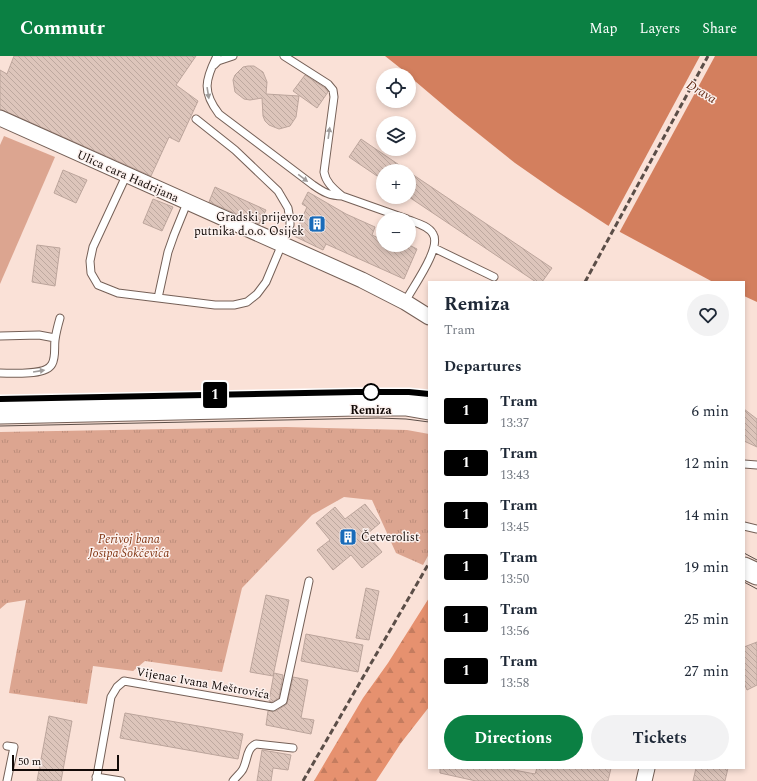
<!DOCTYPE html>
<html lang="en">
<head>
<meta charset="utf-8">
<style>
	body { margin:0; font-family:Spectral,serif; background:#f2f2f3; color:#1f2937; height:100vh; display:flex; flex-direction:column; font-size:15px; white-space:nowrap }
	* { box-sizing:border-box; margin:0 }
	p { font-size:13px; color:#747a83 }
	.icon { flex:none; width:22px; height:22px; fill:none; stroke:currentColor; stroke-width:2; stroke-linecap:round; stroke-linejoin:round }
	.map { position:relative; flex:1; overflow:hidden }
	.drawer { position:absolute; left:428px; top:225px; width:317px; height:488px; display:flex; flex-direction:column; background:#fff; border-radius:0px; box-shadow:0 2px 6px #0003 }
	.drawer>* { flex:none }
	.badge { padding:0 8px; border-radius:3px; font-size:14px; line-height:26px }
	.buttons { position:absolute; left:376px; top:12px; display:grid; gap:8px }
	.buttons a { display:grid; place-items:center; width:40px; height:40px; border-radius:50%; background:#fff; box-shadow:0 2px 6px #0003; font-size:20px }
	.scale { position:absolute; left:12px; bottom:10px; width:107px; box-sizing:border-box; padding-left:4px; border:2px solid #120a07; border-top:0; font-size:11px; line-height:14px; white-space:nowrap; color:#120a07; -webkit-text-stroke:3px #fcf1ee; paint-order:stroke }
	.map>.badge { position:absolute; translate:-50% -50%; box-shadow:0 0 0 2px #fff }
	h2 { padding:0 16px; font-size:15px; line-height:36px }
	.round { display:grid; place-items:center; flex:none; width:42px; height:42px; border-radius:21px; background:#f2f2f3 }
	.overview { display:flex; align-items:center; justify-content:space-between; height:68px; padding:0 16px }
	h1 { font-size:19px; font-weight:700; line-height:30px }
	.cta { display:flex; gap:8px; margin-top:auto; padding:8px 16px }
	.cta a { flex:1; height:46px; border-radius:24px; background:#0b8043; color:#fff; font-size:16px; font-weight:700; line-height:46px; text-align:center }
	.cta a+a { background:#f2f2f3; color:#1f2937 }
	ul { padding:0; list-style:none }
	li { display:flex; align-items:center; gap:12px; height:52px; padding:0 16px }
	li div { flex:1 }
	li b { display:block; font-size:15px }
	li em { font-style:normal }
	li .badge { min-width:44px; font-weight:700; text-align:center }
	header { display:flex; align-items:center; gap:24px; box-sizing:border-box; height:56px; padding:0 20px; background:#0b8043; color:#fff }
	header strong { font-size:19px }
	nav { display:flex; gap:22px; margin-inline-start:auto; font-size:14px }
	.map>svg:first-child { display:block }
	.grass { fill:#dca590 }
	.forest { fill:url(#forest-firs) }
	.park { fill:url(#park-tufts) }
	.water { fill:#d37f5e }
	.pier { fill:#fae1d7 }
	.building { fill:url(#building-back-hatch); stroke:#bca59c }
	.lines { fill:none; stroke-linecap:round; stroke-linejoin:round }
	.lane-casing { stroke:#756057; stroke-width:9 }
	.street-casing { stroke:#756057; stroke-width:17 }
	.secondary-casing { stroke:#756057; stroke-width:23 }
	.lane { stroke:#fff; stroke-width:7 }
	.street { stroke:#fff; stroke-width:15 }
	.secondary { stroke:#fff; stroke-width:21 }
	.tram { stroke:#5b4e48; stroke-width:1 }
	.rail { stroke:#5b4e48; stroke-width:3; stroke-dasharray:6 3; stroke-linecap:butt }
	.oneway { fill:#a09d9c }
	.line-casing { stroke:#fff; stroke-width:9 }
	.line { stroke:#000; stroke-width:6 }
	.stop-dot { fill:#fff; stroke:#000; stroke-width:2 }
	.labels { text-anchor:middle; stroke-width:3; stroke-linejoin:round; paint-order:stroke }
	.street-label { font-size:12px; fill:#120a07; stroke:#fcf1ee }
	.poi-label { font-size:12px; fill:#120a07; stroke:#fcf1ee; text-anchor:end }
	.stop-label { font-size:12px; font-weight:bold; fill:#120a07; stroke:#fcf1ee }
	.park-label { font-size:12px; font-style:italic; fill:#813512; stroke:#fcf1ee }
	.water-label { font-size:13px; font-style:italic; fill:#652e17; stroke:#fcf1ee }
</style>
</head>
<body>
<header>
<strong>Commutr</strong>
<nav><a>Map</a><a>Layers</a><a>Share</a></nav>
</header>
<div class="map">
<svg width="757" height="725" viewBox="0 0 757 725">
	<defs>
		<pattern id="forest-firs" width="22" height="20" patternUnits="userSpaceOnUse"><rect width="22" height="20" fill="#e6916f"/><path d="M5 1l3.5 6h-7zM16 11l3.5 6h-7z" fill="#c47c5f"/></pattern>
		<pattern id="park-tufts" width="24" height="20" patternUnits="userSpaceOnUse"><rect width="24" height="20" fill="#dca590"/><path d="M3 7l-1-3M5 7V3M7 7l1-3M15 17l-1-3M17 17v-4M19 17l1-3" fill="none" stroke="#bc8d7b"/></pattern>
		<pattern id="building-back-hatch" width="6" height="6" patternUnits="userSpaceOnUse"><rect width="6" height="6" fill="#ddc5bb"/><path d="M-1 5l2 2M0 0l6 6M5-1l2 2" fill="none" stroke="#bda89f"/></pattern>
	</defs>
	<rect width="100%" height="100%" fill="#fae1d7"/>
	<path class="grass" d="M4 80 55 101 0 228V89Z"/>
	<path class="forest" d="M429 542V651L401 687 376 725H314L363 642 388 607Z"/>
	<path class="park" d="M286 371 407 374 429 378V498L423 509 396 497 372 444 344 441 312 459 242 532 222 616 145 605 133 615 93 610 87 648 9 637 26 544 7 547 0 553V376Z"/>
	<path class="water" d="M385 0H757V246L744 240V226H713L607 169 558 137 515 107 455 59 409 20V19Z"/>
	<path class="pier" d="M700 0H715L619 177 608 171Z"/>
	<path class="building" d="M14 0H196L176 29 198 45 179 86 169 81 151 120 0 53V14L7 18Z
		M248 10H254L263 16 267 26 266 38 299 40 296 61 290 70 279 73 269 69 265 65 263 60 262 42 250 44 244 43 235 36 233 24 235 19 243 11Z
		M305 19 325 32 328 36 317 52 293 35Z
		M361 83 408 115H383V124L349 101Z
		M63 114 87 124 76 147 54 137Z
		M409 116 552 212 542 226H536L409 141Z
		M215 131 266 154 259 168 209 146Z
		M308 136 346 158 375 171 372 179 383 184V189H409L417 193 404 223 326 188 323 194 294 180 307 151 302 148Z
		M153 143 173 151 162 175 143 167Z
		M37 189 60 192 55 230 32 226Z
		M744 353 757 363V391L744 385Z
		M365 448 380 467 367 478 382 496 362 512 351 499 333 514 317 494 330 484 316 467 335 451 345 463Z
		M366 532 379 535 369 584 356 582Z
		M266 539 289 544 273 620 250 616Z
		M306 578 363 589 358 616 301 605Z
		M757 586V629L747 634 744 627V591Z
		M274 617 283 619 279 642 272 646 269 645Z
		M293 621 308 624 301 662 314 664 311 678 266 669 268 655H276L287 648Z
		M125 657 243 678 238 703 120 682Z
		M49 660 72 665 61 725H37Z
		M262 694 291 699 288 714 273 712 271 725H257Z
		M440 712H515L514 714 535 718 537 712H611L608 725H476L440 717Z
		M696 712H728L725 725H693Z"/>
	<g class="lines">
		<g class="lane-casing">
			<path id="lane" d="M217 0C205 24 202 36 219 58L313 129C323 136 330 140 342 140 334 133 326 127 324 116L334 41 333 34 328 28 284 0
				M214 9 218 5 233 0
				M126 120 93 191 90 205 91 217 98 229 118 237 215 249H234L247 246 257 238 266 226 290 169V164L288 152 278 135 235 94 196 63
				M342 140 407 163
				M434 192 494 221
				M158 242 168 196 174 179 187 147
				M405 246C412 232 442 192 433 178 429 170 417 167 409 164
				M0 280 39 279 55 282
				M0 317C13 317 46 320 52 308 56 301 54 291 55 284 56 276 58 269 60 262
				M744 408 757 409
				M744 470 757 473
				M7 690 14 691 7 725
				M96 721 121 725
				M96 725 111 641 117 631 124 625 273 651 283 645 309 525
				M233 725C236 721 241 717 243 713 248 703 246 693 256 688L293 692"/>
		</g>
		<g class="street-casing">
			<path id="street" d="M0 62 362 224 405 246 429 261
				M644 725 647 712"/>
		</g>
		<g class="secondary-casing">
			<path id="secondary" d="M0 357 357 349H406L429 353
				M744 512 757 518"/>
		</g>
		<use href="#lane" class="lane"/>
		<use href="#street" class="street"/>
		<use href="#secondary" class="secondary"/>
		<path class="tram" d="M0 343 356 336H409L429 338
			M0 370 378 362 406 363 429 366
			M744 497 757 504
			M744 526 757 533"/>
		<path class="rail" d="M585 226 708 0
			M303 725 429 507"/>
	</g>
	<defs><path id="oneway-solid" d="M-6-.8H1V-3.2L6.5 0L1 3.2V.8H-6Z"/></defs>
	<g class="oneway">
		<use href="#oneway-solid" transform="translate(208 37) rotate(81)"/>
		<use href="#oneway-solid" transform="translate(329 77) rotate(-82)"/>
		<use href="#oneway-solid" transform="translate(303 122) rotate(37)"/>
		<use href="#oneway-solid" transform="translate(39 315) rotate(-9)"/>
	</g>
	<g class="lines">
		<g class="line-casing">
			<path id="line" d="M0 343 356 336H409L429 338"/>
		</g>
		<use href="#line" class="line"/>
	</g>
	<defs>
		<g id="building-square" transform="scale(0.9)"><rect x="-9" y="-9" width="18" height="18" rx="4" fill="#196bb9" stroke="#fcf1ee"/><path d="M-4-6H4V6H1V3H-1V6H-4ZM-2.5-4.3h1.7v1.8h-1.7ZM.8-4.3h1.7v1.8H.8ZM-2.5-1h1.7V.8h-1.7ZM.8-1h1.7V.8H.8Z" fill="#fff"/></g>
	</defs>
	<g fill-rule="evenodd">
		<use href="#building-square" x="317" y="168"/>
		<use href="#building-square" x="348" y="481"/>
	</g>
	<circle class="stop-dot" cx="371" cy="336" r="8"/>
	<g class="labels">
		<g class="street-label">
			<text transform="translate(128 120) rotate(24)" y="4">Ulica cara Hadrijana</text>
			<text transform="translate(203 627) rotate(10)" y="4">Vijenac Ivana Meštrovića</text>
		</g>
		<g class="poi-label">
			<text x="304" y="165">Gradski prijevoz<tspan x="304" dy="14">putnika d.o.o. Osijek</tspan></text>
			<text x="361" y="485" text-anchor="start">Četverolist</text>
		</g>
		<g class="stop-label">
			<text x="371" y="358">Remiza</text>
		</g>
		<g class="park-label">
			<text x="129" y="487">Perivoj bana<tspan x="129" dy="14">Josipa Šokčevića</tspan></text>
		</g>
		<g class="water-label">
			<text transform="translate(702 35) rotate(31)" y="5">Drava</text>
		</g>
	</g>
</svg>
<div class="buttons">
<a><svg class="icon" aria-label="locate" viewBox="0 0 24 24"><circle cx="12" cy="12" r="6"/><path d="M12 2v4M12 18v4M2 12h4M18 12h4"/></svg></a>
<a><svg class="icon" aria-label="layers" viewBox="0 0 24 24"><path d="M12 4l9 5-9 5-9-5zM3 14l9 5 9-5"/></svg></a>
<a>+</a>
<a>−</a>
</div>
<div class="scale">50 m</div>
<b class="badge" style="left:215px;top:339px;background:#000;color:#fff">1</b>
<section class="drawer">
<div class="overview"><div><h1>Remiza</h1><p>Tram</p></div><a class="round"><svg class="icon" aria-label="heart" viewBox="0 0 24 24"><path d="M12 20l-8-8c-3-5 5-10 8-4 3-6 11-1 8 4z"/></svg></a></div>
<h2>Departures</h2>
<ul>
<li><span class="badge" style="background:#000;color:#fff">1</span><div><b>Tram</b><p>13:37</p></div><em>6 min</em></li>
<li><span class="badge" style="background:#000;color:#fff">1</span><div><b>Tram</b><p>13:43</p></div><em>12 min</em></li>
<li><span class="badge" style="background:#000;color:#fff">1</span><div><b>Tram</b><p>13:45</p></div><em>14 min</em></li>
<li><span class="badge" style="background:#000;color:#fff">1</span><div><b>Tram</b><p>13:50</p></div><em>19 min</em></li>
<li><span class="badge" style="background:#000;color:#fff">1</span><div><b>Tram</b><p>13:56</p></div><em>25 min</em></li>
<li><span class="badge" style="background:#000;color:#fff">1</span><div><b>Tram</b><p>13:58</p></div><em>27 min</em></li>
</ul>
<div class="cta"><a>Directions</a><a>Tickets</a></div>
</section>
</div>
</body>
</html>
